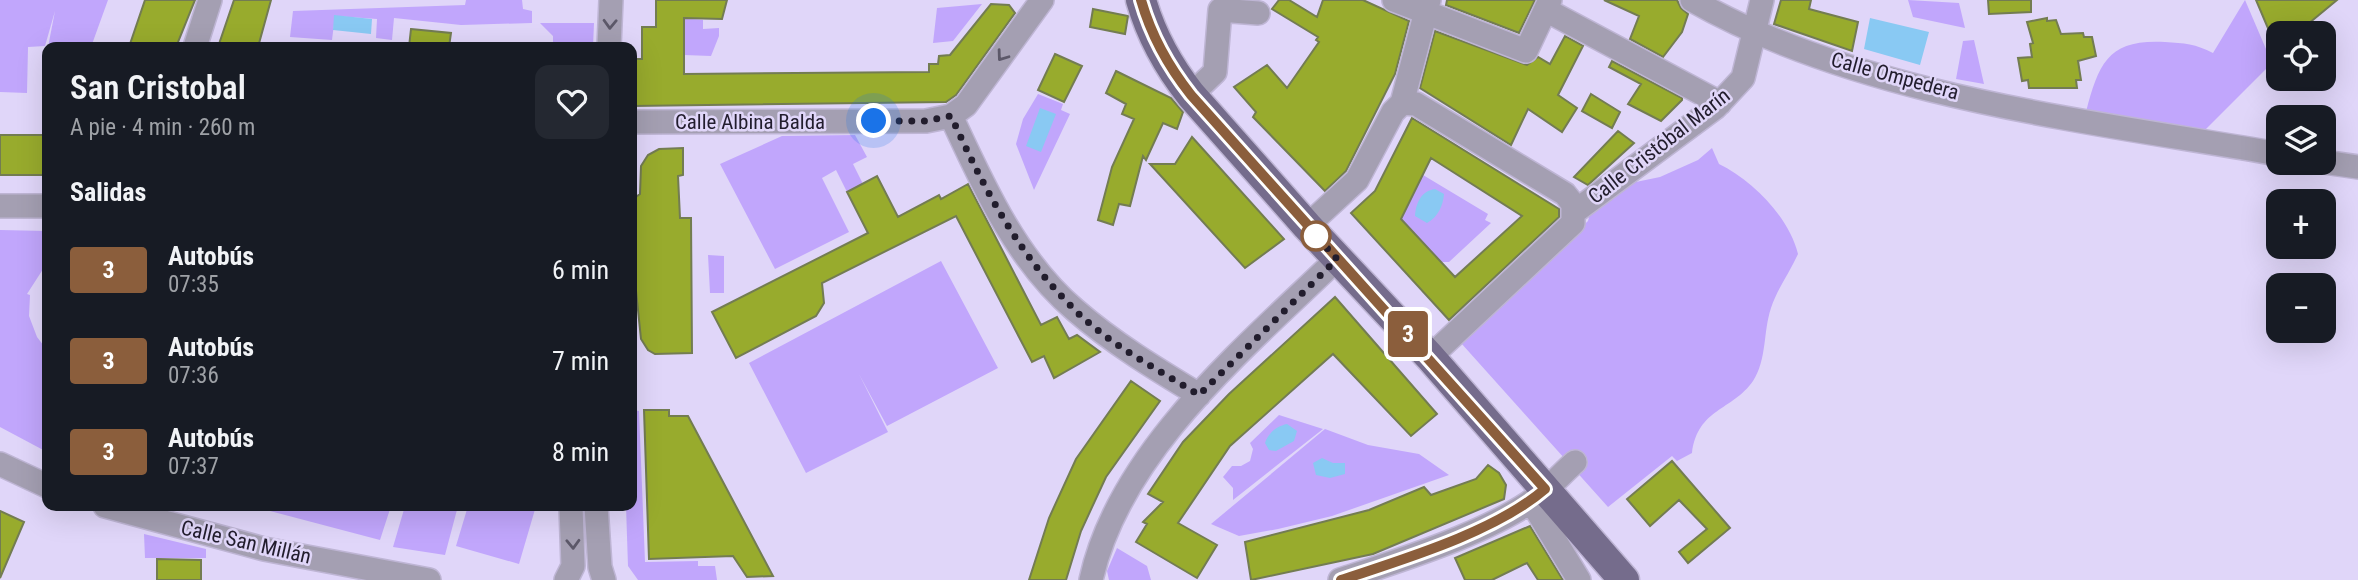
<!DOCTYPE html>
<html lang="es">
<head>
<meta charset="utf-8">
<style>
	body { margin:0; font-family:"Roboto Condensed",sans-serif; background:#242831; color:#f1f3f6; height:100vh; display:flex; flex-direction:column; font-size:26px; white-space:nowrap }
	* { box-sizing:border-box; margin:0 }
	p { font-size:23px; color:#9ea1a6 }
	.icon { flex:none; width:38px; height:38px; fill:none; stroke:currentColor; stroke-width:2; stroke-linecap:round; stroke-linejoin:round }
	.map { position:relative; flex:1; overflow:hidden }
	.panel { position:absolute; left:42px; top:42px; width:595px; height:469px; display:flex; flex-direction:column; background:#171b24; border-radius:14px; box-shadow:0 7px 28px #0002 }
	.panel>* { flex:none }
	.badge { padding:0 14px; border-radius:5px; font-size:24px; line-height:46px }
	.controls { position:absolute; left:2266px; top:21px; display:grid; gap:14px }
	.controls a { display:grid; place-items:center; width:70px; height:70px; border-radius:14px; background:#171b24; box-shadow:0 7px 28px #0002; font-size:35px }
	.you { position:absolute; width:35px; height:35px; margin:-18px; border:5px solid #fff; border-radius:50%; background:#1a73e8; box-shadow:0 0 0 10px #1a73e833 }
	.map>.badge { position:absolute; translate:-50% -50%; box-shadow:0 0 0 4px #fff }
	h2 { padding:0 28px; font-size:26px; line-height:63px }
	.round { display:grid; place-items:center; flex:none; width:74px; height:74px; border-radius:14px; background:#242831 }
	.overview { display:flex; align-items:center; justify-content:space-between; height:119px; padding:0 28px }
	h1 { font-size:33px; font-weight:600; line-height:52px }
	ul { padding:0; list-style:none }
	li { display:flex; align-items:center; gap:21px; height:91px; padding:0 28px }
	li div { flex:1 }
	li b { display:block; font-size:26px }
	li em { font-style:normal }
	li .badge { min-width:77px; font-weight:700; text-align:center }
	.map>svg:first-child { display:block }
	.green { fill:#c1a6fc }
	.water { fill:#89c9f3 }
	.building { fill:#98ab2d; stroke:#737c52; stroke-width:2; fill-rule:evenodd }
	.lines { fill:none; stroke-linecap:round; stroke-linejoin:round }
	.minor-casing { stroke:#beb5d4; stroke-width:26 }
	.major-casing { stroke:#beb5d4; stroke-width:33 }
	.minor { stroke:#a49fb2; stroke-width:23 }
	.major { stroke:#756c8c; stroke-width:30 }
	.oneway { stroke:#5c5869 }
	.line-casing { stroke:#fff; stroke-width:16 }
	.line { stroke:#8b5e3c; stroke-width:10 }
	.walk { stroke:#221d2d; stroke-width:7; stroke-dasharray:0 12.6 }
	.stop-dot { fill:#fff; stroke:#8b5e3c; stroke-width:3.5 }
	.labels { text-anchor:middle; stroke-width:5; stroke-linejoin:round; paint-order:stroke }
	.street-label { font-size:21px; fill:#221d2d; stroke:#e0d6f9 }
</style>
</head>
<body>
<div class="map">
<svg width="2358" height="580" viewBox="0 0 2358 580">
	<rect width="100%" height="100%" fill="#e0d6f9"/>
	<path class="green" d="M0 0H108L91 47H48L55 11 45 46 28 47 27 93 0 92Z
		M466 0H522L523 9 532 11V23L461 25 394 18 392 40 376 38 377 19 335 16 332 40 290 37 293 11 465 5Z
		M1908 0 1959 3 1965 28 1913 17Z
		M2245 0 2272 63 2203 132 2086 112C2099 62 2109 39 2165 42 2184 43 2196 44 2213 53Z
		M982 4 953 41 933 43 937 8Z
		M684 18 703 20V29L719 28V36L711 56 684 55Z
		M540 23H594L593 47H553V36Z
		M1974 40 1984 84 1956 79 1963 41Z
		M1038 94 1063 104 1061 110 1070 114 1034 190 1016 144 1023 119Z
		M855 135 867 157 853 164 863 184 847 192 836 170 822 178 849 232 775 269 720 164 782 136Z
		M1712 148 1719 164C1752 180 1789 217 1798 254 1790 272 1777 289 1771 308 1763 332 1767 360 1753 381 1732 411 1698 408 1692 453L1677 461 1672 456 1608 507 1461 343 1588 221 1590 213 1631 183 1660 177 1698 160Z
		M1423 175 1488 214 1485 220 1491 223 1449 262H1441L1401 219Z
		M0 230 47 231V263L27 294 30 295 29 316 37 337 47 350V452L0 427Z
		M708 255 724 256V293H710Z
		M941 261 998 368 887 426 859 374 888 432 806 473 749 363Z
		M632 410 639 411 645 562 698 561V566H715L717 580H638L628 566 626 506H632Z
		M1279 415 1323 429 1233 500V488L1223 477 1232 466H1241L1250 461 1253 449 1250 443Z
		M1325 429 1368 445 1419 454 1449 475 1332 516 1278 529 1239 536 1211 524Z
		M251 506H391L380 540Z
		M405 506H458L445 555 393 547Z
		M468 506H536L519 564 456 546Z
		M144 534 206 549V558H145Z
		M1117 548 1147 566 1151 580H1109L1107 571Z"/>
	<path class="water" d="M334 15 372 19 371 34 333 30Z
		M1870 18 1929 32 1920 65 1864 49Z
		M1040 108 1056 114 1041 152 1026 146Z
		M1435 189 1444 194C1443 206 1438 217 1427 223L1415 216C1416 203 1421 191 1435 189Z
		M1287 424 1297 431 1294 441 1276 451 1269 450 1265 443C1268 433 1277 426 1287 424Z
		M1322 458 1333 463H1345V474L1330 478 1316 475 1313 463Z"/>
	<path class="building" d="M145 0H195L176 47H129Z
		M234 0H271L258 47H218Z
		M656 0H727L722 19 684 18V74L929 72V64H938L939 56 950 55 991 4 1009 5 1015 13 956 95 946 102 632 106V59H642V27H656Z
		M1279 0H1289L1317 17 1323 0H1363L1409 21 1395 74 1346 171 1325 191 1253 117 1256 112 1234 87 1267 65 1287 88 1319 42 1316 40 1318 37 1272 9Z
		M1447 0H1535L1519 33 1446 5Z
		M1604 0H1677L1681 8 1688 14 1682 32 1663 57 1630 39 1639 16Z
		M1781 0H1811L1809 9 1858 22 1852 51 1774 24Z
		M1988 0H2031V12L1989 14Z
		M2256 0H2337L2308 24 2312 33H2270Z
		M1093 9 1128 16 1125 34 1090 27Z
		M2047 18V21L2056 20 2061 34 2083 33 2084 37H2092L2096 56 2078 61 2081 80H2076L2077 88H2029L2028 80 2022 81 2018 58 2032 57 2030 44 2033 43 2027 22Z
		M411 29 451 33 449 47H409Z
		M1435 31 1527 65 1538 57 1550 64 1565 36 1583 46 1558 95 1577 108 1562 132 1528 109 1511 145 1420 88Z
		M1055 54 1082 66 1064 102 1038 90Z
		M1612 61 1682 98V100L1661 121 1628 104 1641 84 1609 67Z
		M1116 71 1171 98 1183 112 1177 129 1163 123 1146 160 1143 156 1130 206 1119 204 1113 225 1098 220 1112 167 1134 119 1122 114 1126 104 1106 93Z
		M1591 94 1620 112 1612 128 1582 111Z
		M1412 118 1559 209V217L1449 320 1351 213 1375 191ZM1431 158 1522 216 1455 277 1401 219Z
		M1618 131 1634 143 1588 185 1574 177Z
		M0 135H47V175H0Z
		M1192 137 1284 239 1245 268 1150 164H1175Z
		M683 148V175L678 176 680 218H691L692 353 655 354 648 350 641 339 635 281 633 199 640 194 641 166 648 155 659 149Z
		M877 176 898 217 939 195 941 199 968 184 1041 325 1057 317 1069 339 1077 335 1100 352 1054 378 1044 356 1032 362 956 216 822 283 824 303 816 316 736 358 712 312 868 233 847 192Z
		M1335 297 1437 414 1411 436 1333 354 1230 446 1178 523 1217 545 1197 578 1136 542 1147 524 1143 522 1163 502 1148 494 1183 442 1229 394Z
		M1131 381 1160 401 1106 477 1081 531 1066 580H1029L1049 518 1076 459Z
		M644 410H669V416H688L773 576 747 577 733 556 649 559Z
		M1672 461 1730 528 1688 563 1679 552 1707 529 1679 500 1650 526 1627 499Z
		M1488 465 1499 473 1506 485 1504 499 1373 554 1251 580 1245 542 1369 510 1424 487 1431 495 1476 479Z
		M0 511 24 522 0 578Z
		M1530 526 1563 580H1538L1527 563 1492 580H1465L1455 558Z
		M157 559 201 560V580H157Z"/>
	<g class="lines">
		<g class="minor-casing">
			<path id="minor" d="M1394 0 1526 51 1550 0
				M1692 0C1860 96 2089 121 2278 154
				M1546 10 1720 103
				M195 47 210 0
				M609 47 611 0
				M1191 95 1215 72 1220 10 1258 13
				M1402 103 1416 104 1565 194 1573 204V223L1430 357
				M951 116C983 185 1016 260 1075 310 1113 343 1156 369 1199 395
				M632 122 926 121 951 116 966 105 1042 0
				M2324 162 2358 167
				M0 206H47
				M1573 213 1716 107 1743 78 1762 0
				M1307 226 1357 180 1393 112 1402 103 1429 0
				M0 464 47 486
				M1531 501 1579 580
				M105 506 264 549 429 580
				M596 506 600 567 604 580
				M566 580 573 566 571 506
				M1091 580C1119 451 1246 347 1337 259
				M1340 580C1398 561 1481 535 1530 502 1547 491 1560 475 1575 462"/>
		</g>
		<g class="major-casing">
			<path id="major" d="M1141 0C1151 35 1168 66 1191 95L1307 226 1430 357 1624 580"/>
		</g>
		<use href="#minor" class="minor"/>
		<use href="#major" class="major"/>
	</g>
	<defs><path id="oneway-chevron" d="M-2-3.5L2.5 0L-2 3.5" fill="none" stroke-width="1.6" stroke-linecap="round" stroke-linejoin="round" transform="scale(1.75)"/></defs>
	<g class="oneway">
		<use href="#oneway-chevron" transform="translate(610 24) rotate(92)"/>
		<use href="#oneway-chevron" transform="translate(1002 56) rotate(126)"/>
		<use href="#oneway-chevron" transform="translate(573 544) rotate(88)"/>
	</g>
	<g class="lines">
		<g class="line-casing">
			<path id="line" d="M1141 0C1151 35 1168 66 1191 95L1545 489C1495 532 1404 559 1341 580"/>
		</g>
		<use href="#line" class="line"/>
		<path class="walk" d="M874 121H926L951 116C983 186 1016 251 1071 306 1106 343 1156 368 1199 395L1337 259 1307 226 1316 236"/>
	</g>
	<circle class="stop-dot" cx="1316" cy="236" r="14"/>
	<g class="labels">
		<g class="street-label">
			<text transform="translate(1895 76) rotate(15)" y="7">Calle Ompedera</text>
			<text x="750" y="129">Calle Albina Balda</text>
			<text transform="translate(1659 146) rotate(-38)" y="7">Calle Cristóbal Marín</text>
			<text transform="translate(246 542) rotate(13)" y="7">Calle San Millán</text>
		</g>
	</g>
</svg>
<div class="controls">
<a><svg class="icon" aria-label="locate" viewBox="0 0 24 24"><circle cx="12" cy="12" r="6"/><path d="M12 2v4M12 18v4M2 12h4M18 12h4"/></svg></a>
<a><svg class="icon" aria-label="layers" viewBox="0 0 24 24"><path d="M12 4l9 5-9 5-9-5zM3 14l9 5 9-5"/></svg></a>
<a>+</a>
<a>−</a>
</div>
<div class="you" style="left:874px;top:121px"></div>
<b class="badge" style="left:1408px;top:334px;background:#8b5e3c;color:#fff">3</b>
<section class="panel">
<div class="overview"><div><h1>San Cristobal</h1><p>A pie · 4 min · 260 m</p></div><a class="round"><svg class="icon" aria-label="heart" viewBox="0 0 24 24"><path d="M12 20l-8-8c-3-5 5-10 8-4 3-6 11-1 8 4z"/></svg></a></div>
<h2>Salidas</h2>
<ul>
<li><span class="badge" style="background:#8b5e3c;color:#fff">3</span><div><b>Autobús</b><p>07:35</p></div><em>6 min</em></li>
<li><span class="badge" style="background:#8b5e3c;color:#fff">3</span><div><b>Autobús</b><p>07:36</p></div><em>7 min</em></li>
<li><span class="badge" style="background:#8b5e3c;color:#fff">3</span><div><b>Autobús</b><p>07:37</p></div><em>8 min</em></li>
</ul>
</section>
</div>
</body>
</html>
